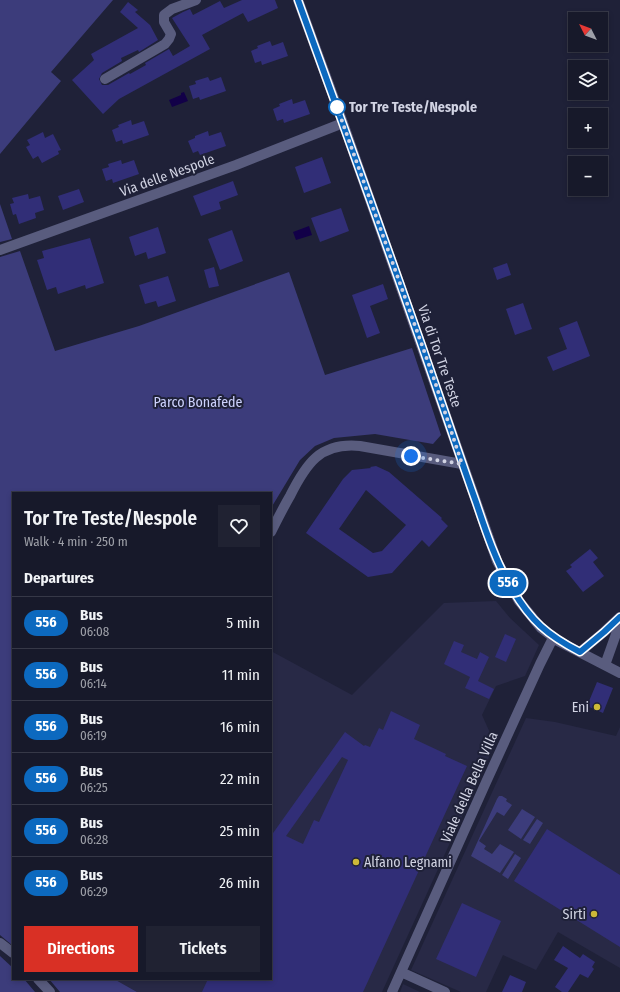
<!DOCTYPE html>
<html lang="en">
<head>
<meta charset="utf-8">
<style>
	body { margin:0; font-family:"Fira Sans Condensed",sans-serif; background:#202232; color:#f1f3f6; height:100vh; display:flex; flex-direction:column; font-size:15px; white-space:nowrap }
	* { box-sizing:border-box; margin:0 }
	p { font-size:13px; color:#9ea0a8 }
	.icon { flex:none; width:22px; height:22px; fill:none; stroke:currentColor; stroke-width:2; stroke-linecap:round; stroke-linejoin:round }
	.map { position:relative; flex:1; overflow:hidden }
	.sheet { position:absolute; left:12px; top:492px; width:260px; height:488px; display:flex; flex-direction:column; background:#17192a; border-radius:0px; box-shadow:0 2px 6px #0003,0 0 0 1px #363847 }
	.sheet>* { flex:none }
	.badge { padding:0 8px; border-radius:13px; font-size:14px; line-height:26px }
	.needle { width:26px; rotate:312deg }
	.tools { position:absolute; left:568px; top:12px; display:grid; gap:8px }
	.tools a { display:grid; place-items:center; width:40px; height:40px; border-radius:0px; background:#17192a; box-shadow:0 2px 6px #0003,0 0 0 1px #363847; font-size:20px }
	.you { position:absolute; width:20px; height:20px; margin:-10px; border:3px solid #fff; border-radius:50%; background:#1a73e8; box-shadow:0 0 0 6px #1a73e833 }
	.map>.badge { position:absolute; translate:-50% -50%; box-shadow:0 0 0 2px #fff }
	h2 { padding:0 12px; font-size:15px; line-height:36px }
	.round { display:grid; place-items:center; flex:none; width:42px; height:42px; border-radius:0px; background:#202232 }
	.head { display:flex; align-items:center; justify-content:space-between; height:68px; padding:0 12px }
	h1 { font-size:19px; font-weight:600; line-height:30px }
	.cta { display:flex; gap:8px; margin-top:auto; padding:8px 12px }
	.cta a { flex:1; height:46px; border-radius:0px; background:#d93025; color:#fff; font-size:16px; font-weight:600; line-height:46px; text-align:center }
	.cta a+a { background:#202232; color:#f1f3f6 }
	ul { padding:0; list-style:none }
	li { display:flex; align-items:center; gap:12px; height:52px; padding:0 12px; border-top:1px solid #363847 }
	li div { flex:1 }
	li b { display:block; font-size:15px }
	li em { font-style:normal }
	li .badge { min-width:44px; font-weight:700; text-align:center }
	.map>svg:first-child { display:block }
	.built { fill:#282946 }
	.green { fill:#3c3c7b }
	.water { fill:#120048 }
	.building { fill:#312e77; fill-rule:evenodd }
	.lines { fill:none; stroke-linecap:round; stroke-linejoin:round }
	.minor { stroke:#595c7e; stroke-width:10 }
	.line-casing { stroke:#fff; stroke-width:9 }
	.line { stroke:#0c69bf; stroke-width:6 }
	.walk { stroke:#d1d3e3; stroke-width:4; stroke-dasharray:0 7.2 }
	.stop-dot { fill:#fff; stroke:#0c69bf; stroke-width:2 }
	.poi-dot { fill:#cdb938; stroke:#1f2138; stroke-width:1.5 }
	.labels { text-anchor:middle; stroke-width:4; stroke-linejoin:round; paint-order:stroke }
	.stop-label { font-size:14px; font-weight:bold; fill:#d1d3e3; stroke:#1f2138; text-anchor:start }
	.street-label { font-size:14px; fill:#d1d3e3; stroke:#1f2138 }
	.park-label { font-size:14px; fill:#cdd2fd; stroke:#1f2138 }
	.poi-label { font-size:14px; fill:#d1d3e3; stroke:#1f2138; text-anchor:end }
</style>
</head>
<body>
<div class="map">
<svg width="620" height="992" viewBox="0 0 620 992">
	<rect width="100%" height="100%" fill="#1f2138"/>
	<path class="built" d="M496 601 510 618 539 645 525 676 496 686 482 715 495 744 382 992H137L114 979H271V651L352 695 444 603Z
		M526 718 555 722 616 736 620 727V968L558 932 536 970 503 955 486 992H461L411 970Z
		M403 984 420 992H400Z"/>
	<path class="green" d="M0 0H113L51 72 61 81 0 154Z
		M0 204 12 239 0 242Z
		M20 251 55 351 139 326 289 272 325 375 412 348 441 435 433 444 375 434 334 438 315 446 300 460 271 508V493H13V946L0 935V257Z
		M499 796H502L507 799 506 801 512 805 504 816 497 812 479 841 486 846 484 849 492 854 500 844 514 852 500 873 471 856 497 799Z
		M522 809 535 817 521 839 508 830Z
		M537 819 543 823 530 844 523 840Z
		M515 854 521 858 508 879 502 875Z
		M0 956 13 968V979H24L35 992H0Z
		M49 979H114L137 992H60Z"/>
	<path class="water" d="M184 92 188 101 172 107 169 100 181 95V93Z
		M309 226 312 235 296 240 293 232Z"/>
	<path class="building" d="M242 0H275L278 8 248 22 243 13 202 35 210 49 119 99 103 114 72 80 94 60 91 54 138 28 120 12 128 2 138 10 135 12 150 25 158 40 139 52 138 50 121 58 122 61 102 73 99 79 102 85H108L129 73 130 74 146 65 145 63 169 49 173 56 190 46 172 18 183 12 190 9 193 15 220 1 224 8Z
		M270 41 272 46 283 42 288 56 262 65 261 61 255 63 251 51 258 48 257 46Z
		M208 77 210 81 221 77 226 91 200 100 199 97 193 99 189 86 196 84 195 81Z
		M292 99 293 104 305 100 310 114 284 123 283 119 277 121 273 109 280 106 279 104Z
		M131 120 132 125 144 121 149 135 123 144 122 140 116 142 112 130 119 127 118 125Z
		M208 131 209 136 221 132 226 146 200 155 198 151 193 153 188 141 195 138V136Z
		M43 132 45 138 53 134 61 150 58 151 59 154 42 163 38 156 33 159 26 147 30 145 27 140Z
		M322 157 331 183 304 193 295 167Z
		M121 160 122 164 134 160 139 174 113 183 112 179 106 181 102 169 109 167 108 164Z
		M233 181 238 195 219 202 221 209 201 216 193 196Z
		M79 189 84 202 63 210 58 196Z
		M28 194 29 199 40 196 44 210 35 213 36 218 19 224 16 214 13 215 10 204 14 203 12 198Z
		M341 208 349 231 320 242 311 218Z
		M158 227 166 253 148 259 146 252 135 256 129 237Z
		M232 230 243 261 220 270 208 239Z
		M90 238 104 283 86 289 85 285 58 294 56 287 47 290 37 260 44 258 42 251Z
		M507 263 511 275 497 280 493 268Z
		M214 267 219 286 209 288 204 270Z
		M168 276 176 301 158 307 156 301 145 304 139 285Z
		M383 284 388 299 370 306 380 333 367 338 352 295Z
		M523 303 532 329 515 335 506 309Z
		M577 321 590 356 553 371 547 357 567 349 559 328Z
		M376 466 389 472 442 518 441 519 448 526 429 547 422 540 392 573 368 577 306 533 343 479 352 470 371 468 370 467ZM366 490 406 525 382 551 373 553 339 529Z
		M590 549 598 558 593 562 604 576 583 592 566 571 572 567 570 565Z
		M505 634 516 639 506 662 495 657Z
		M454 641 464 645 461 652 477 659 480 652 489 657 478 681 494 689 489 699 465 688 470 677 444 664Z
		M597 682 613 688 603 713 587 706Z
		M391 711 420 725 414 739 446 754 445 756 467 766 363 992H202L208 979H271V836L345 732 364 746 365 745 370 747 379 728 383 730ZM342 757 348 760 319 822 314 820 303 844 286 836Z
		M547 829 620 875V947L514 881Z
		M462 903 501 921 476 977 436 959Z
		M563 946 580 958 583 954 595 962 592 967 594 969 588 978 580 974 568 992H562L555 987 568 968 554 960Z
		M510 975 526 982 522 992H502Z"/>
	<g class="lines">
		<path class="minor" d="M298 0 343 123 497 561 519 601 541 628 558 641 620 673
			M105 79 165 44 169 39 171 34 164 22V15L172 9 196 0
			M0 250 236 165 343 123
			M271 532C277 520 283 508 290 496 306 464 320 442 360 446L462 464
			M580 652 604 632 620 617
			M605 665 620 623
			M0 943 13 953
			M401 972 445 992
			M38 979 50 992
			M392 992 487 780 540 664 553 638"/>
	</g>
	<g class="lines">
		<g class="line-casing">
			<path id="line" d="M298 0C343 125 389 250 432 375 447 418 461 460 476 502 486 532 496 562 512 589 531 621 547 635 580 652L604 632 620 617"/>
		</g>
		<use href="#line" class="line"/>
		<path class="walk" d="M337 107 433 376 462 464 411 456"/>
	</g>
	<circle class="stop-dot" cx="337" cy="107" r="8"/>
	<g class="poi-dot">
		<circle cx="597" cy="707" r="4"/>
		<circle cx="356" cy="862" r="4"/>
		<circle cx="594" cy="914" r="4"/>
	</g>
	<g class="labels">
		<g class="stop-label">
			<text x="349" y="112">Tor Tre Teste/Nespole</text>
		</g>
		<g class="street-label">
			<text transform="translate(167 175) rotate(-20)" y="5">Via delle Nespole</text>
			<text transform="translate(440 356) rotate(71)" y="5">Via di Tor Tre Teste</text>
			<text transform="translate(469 787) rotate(-66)" y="5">Viale della Bella Villa</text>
		</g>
		<g class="park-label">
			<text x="198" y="407">Parco Bonafede</text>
		</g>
		<g class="poi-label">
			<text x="589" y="712">Eni</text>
			<text x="364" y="867" text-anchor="start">Alfano Legnami</text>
			<text x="586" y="919">Sirti</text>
		</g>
	</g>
</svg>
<div class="tools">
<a><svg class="needle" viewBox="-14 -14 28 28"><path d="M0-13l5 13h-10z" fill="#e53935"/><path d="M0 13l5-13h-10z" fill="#9ea0a8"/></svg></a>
<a><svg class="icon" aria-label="layers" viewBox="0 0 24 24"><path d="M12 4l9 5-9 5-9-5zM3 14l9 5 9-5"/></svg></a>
<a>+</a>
<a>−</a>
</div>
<div class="you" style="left:411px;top:456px"></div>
<b class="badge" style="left:508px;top:583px;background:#0c69bf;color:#fff">556</b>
<section class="sheet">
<div class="head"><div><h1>Tor Tre Teste/Nespole</h1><p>Walk · 4 min · 250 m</p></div><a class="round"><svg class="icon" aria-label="heart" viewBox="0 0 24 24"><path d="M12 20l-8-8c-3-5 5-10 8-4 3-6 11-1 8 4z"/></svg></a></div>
<h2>Departures</h2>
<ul>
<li><span class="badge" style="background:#0c69bf;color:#fff">556</span><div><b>Bus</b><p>06:08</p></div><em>5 min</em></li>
<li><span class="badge" style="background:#0c69bf;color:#fff">556</span><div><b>Bus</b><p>06:14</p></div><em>11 min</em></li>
<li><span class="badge" style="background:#0c69bf;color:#fff">556</span><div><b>Bus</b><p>06:19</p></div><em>16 min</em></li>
<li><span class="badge" style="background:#0c69bf;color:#fff">556</span><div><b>Bus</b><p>06:25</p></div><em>22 min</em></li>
<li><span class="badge" style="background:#0c69bf;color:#fff">556</span><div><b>Bus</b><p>06:28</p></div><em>25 min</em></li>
<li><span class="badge" style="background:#0c69bf;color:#fff">556</span><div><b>Bus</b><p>06:29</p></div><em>26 min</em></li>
</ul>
<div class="cta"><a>Directions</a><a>Tickets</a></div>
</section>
</div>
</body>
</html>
